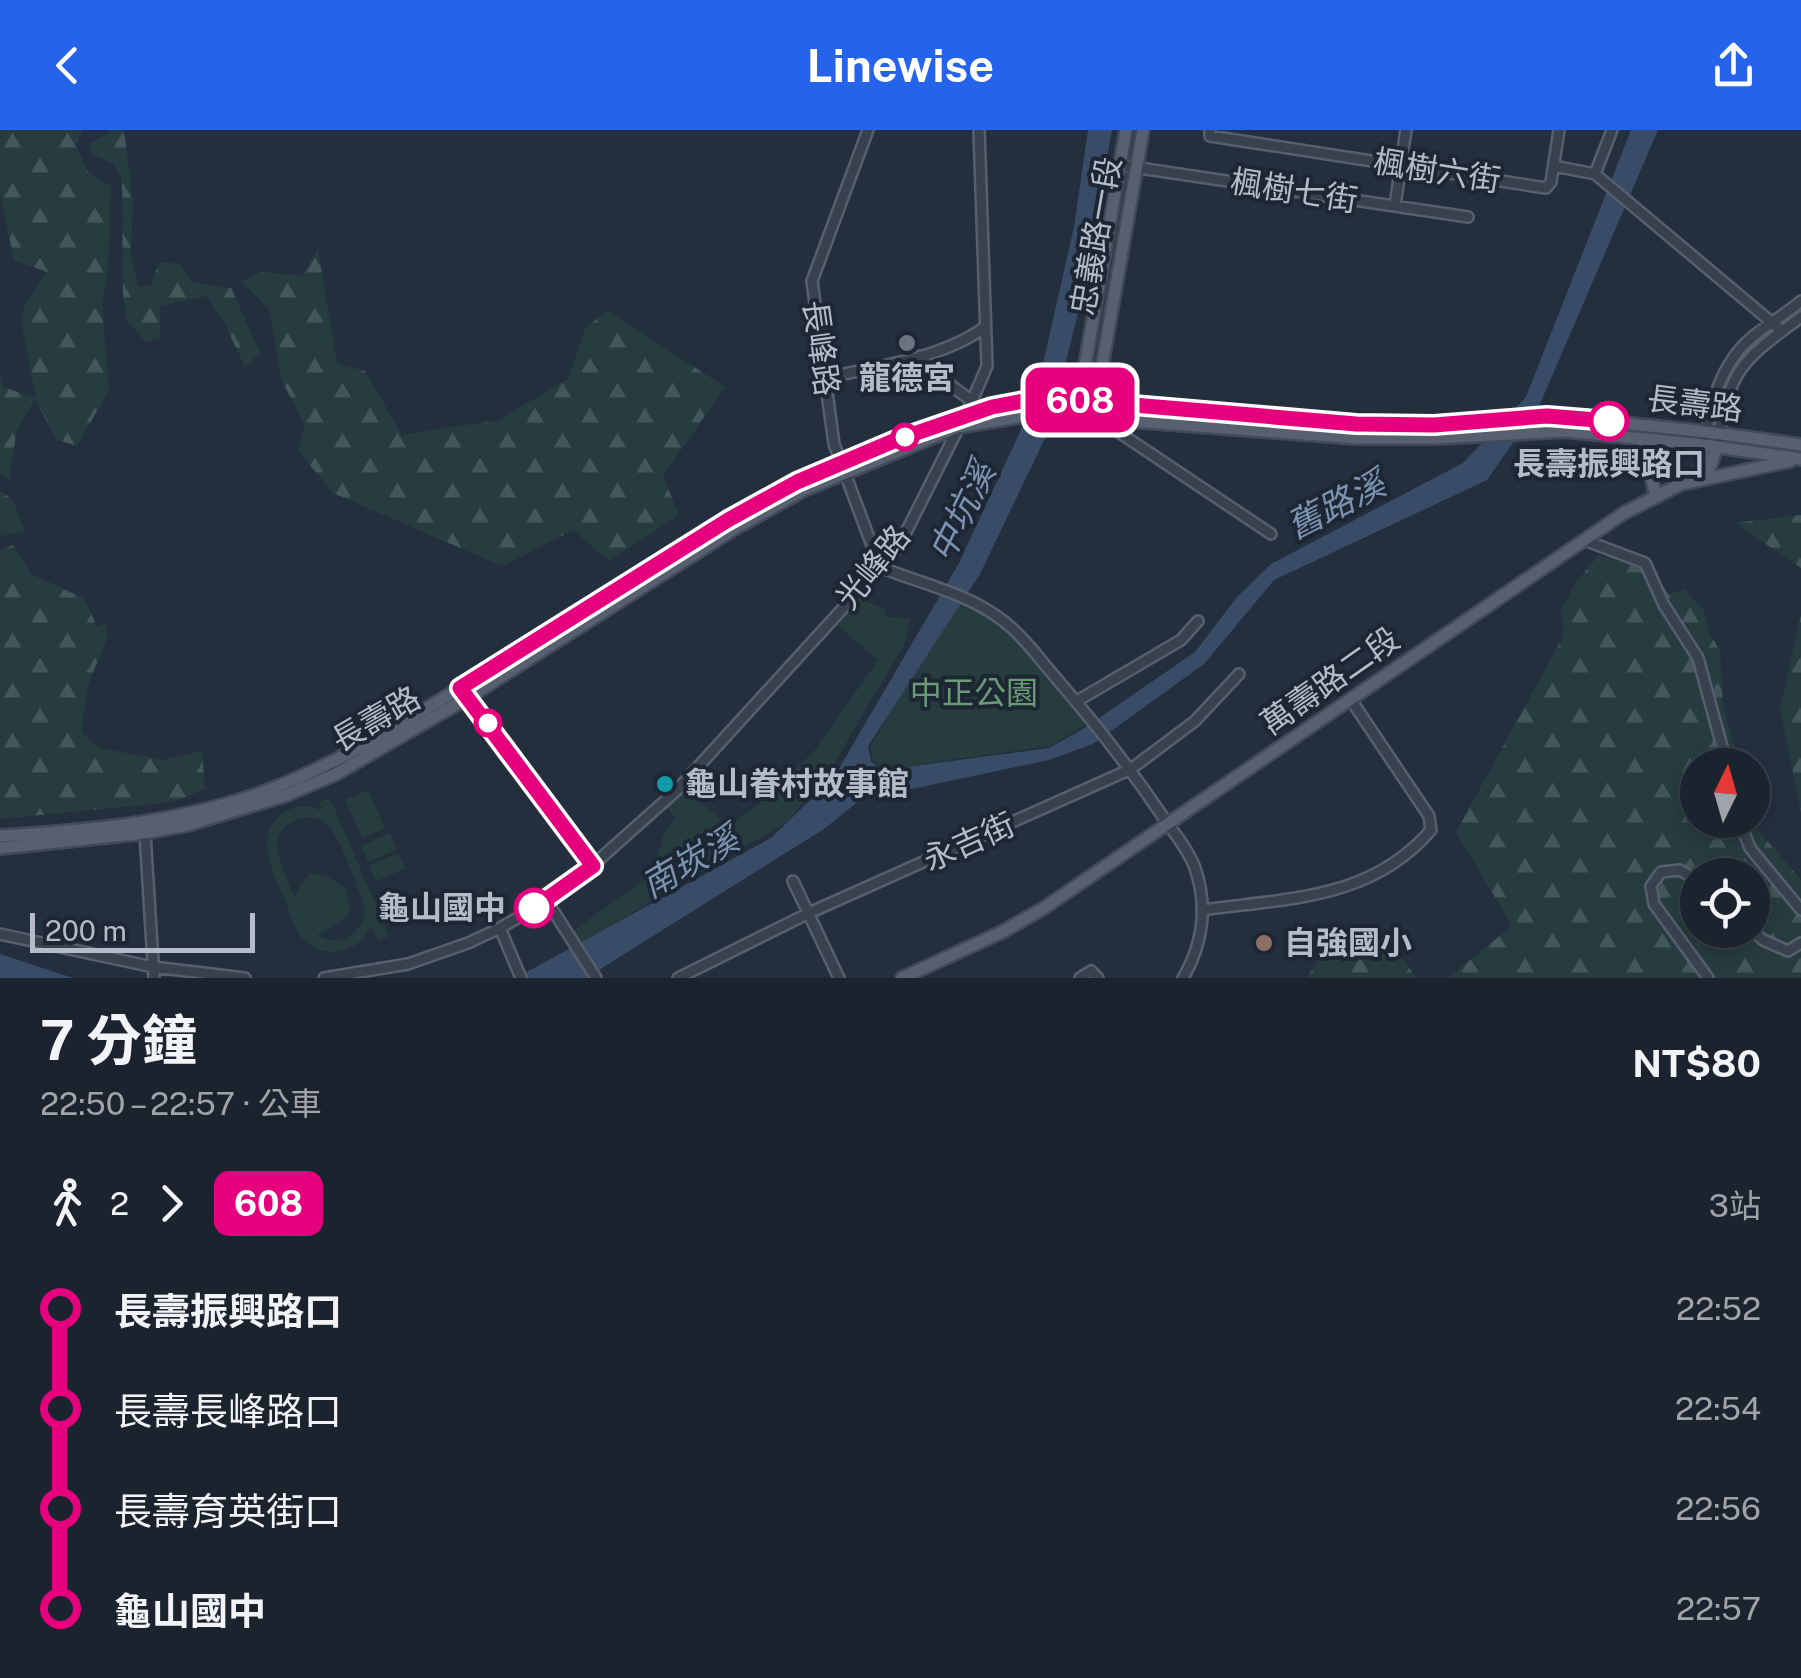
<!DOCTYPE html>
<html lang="zh-TW">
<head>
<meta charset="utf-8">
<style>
	body { margin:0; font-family:"Public Sans","Noto Sans TC",sans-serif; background:#242b36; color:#f1f3f6; height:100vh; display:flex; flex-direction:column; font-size:38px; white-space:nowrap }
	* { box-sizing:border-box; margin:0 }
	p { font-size:32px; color:#a0a4aa }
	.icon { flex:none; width:55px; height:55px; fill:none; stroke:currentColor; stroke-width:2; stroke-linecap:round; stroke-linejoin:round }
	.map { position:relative; height:848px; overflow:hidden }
	.sheet { display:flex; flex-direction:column; background:#1b232e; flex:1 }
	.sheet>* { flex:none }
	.badge { padding:0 20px; border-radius:15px; font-size:35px; line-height:65px }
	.needle { width:65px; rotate:5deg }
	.tools { position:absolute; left:1680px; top:618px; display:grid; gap:20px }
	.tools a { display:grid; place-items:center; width:90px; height:90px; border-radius:50%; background:#1b232e; box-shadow:0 5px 15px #0003,0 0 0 2px #39404a; font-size:50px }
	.scale { position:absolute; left:30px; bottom:25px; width:225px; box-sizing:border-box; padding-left:10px; border:5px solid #b4bcc9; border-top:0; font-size:28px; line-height:35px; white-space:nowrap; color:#b4bcc9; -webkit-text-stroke:8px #1d2633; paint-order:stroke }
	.map>.badge { position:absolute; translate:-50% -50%; box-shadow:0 0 0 5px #fff }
	.legs { display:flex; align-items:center; gap:15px; height:110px; padding:0 40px; font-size:32px }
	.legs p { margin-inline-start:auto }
	.overview { display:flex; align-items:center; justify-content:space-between; height:170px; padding:0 40px }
	h1 { font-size:55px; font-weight:700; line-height:75px }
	ul { padding:0 40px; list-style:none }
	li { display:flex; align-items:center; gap:35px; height:100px; font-size:38px }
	li i { display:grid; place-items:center; width:15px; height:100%; margin:0 12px; background:currentColor }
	li i::after { content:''; width:25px; height:25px; margin:-12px; border:8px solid; border-radius:50%; background:#1b232e }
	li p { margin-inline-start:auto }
	li:first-child i { background:linear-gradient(#0000 50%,currentColor 0) }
	li:last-child i { background:linear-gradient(currentColor 50%,#0000 0) }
	header { display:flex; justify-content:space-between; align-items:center; height:130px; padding:0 40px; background:#2563eb; color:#fff; font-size:45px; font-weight:700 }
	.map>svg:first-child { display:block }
	.grass { fill:url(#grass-tufts) }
	.forest { fill:url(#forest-firs); fill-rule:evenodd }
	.park { fill:#263c3f; fill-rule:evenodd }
	.water { fill:#394c67 }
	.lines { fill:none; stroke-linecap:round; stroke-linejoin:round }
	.minor-casing { stroke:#565f6c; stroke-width:14 }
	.major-casing { stroke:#414a57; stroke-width:16 }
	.minor { stroke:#38414e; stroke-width:9 }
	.major { stroke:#56606e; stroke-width:11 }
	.line-1-casing { stroke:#fff; stroke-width:22 }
	.line-1 { stroke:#e6007e; stroke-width:15 }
	.worship-dot { fill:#6b7280; stroke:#1d2633; stroke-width:4 }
	.stop-1-dot { fill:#fff; stroke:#e6007e; stroke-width:5 }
	.culture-dot { fill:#0f9aa8; stroke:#1d2633; stroke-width:4 }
	.education-dot { fill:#8d6e63; stroke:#1d2633; stroke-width:4 }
	.labels { text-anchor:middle; stroke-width:8; stroke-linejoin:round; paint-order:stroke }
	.street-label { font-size:32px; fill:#b4bcc9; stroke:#1d2633 }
	.poi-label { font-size:32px; font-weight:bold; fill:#b4bcc9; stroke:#1d2633; text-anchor:start }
	.stop-label { font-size:32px; font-weight:bold; fill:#b4bcc9; stroke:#1d2633 }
	.park-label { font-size:32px; fill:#6b9a76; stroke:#1d2633 }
	.water-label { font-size:35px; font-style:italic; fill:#7c92b1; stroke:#1d2633 }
</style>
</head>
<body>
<header><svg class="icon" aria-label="back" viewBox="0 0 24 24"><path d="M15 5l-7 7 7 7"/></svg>Linewise<svg class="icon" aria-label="share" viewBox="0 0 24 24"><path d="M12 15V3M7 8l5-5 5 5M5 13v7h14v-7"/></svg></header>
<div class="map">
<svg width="1801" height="848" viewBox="0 0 1801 848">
	<defs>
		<pattern id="grass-tufts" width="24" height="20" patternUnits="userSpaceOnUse" patternTransform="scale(2.5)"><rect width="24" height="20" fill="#263c3f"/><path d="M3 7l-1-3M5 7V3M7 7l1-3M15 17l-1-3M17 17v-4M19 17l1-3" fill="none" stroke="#435659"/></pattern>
		<pattern id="forest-firs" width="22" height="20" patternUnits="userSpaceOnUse" patternTransform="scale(2.5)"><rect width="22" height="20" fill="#263c3f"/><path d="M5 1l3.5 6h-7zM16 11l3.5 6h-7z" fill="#435659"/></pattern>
	</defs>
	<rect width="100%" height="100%" fill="#242f3e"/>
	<path class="grass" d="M1653 319 1685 323 1683 342 1662 349Z"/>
	<path class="forest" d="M0 0H82L76 15 88 42 111 56 108 138 102 174 109 260 77 316 57 310 35 269 17 299 9 350 0 344V245L3 257 36 268 22 195 24 175 47 142 14 130 0 65Z
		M110 0H124L133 71 131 123 138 156 151 155 159 132 181 134 191 152 231 158 260 223 245 237 224 192 206 166 160 176V208L146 212 127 191 123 165 122 51 114 34 91 23 89 14 110 3Z
		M318 118 337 234 365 241 402 305 498 290 568 249 586 197 608 181 725 257 663 346 679 385 610 431 573 400 502 436 333 363 298 321 305 295 281 249 270 181 242 152 260 142 302 146Z
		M0 361 13 370 25 401 0 406Z
		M1801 385V438L1735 393Z
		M13 415 31 444 85 469 97 497 106 493 108 506 88 555 81 602 100 618 162 630 202 621 205 659 173 672 0 689V420Z
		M1599 425C1628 434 1652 438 1669 465L1684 459 1704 481 1708 500 1720 521 1723 575 1740 635H1698V690H1752L1753 681 1758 700 1801 750V848H1448L1512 796 1456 702 1564 505 1561 480 1576 452ZM1698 745H1752V800H1698Z
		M1801 485V682L1780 579Z
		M1378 797 1417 848H1306L1332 811Z"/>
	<path class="park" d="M858 468 885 479V487L910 488 906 511 831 639 787 692 579 814 571 802 650 746 664 704 675 688 667 677 686 661 729 695 764 670 814 621 878 530 838 496Z
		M954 470 991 488 1035 528 1088 593 1050 616 886 639 873 631 870 617Z
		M368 660 385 698 363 708 345 670Z
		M330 668 389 806 378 811 371 796C359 824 323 831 302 808 294 798 290 784 286 773 275 745 250 703 285 682 297 675 310 675 322 681L319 672ZM308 687C317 688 323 690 329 696 339 708 365 769 364 783 364 794 356 803 346 808 336 812 327 811 317 805L347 787 350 777 346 759 330 748 311 743 300 755 295 768C282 738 258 695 308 687Z
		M390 703 397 720 368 732 361 716Z
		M398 723 405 739 376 751 369 735Z"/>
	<path class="water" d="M1088 0H1112L1080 176 1047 304 980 444 868 616 871 632 884 640 1049 618 1083 599 1195 522 1237 467 1271 434 1463 333 1526 267 1631 0H1658L1540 274 1487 350 1274 450 1204 534 1093 614 1049 630 860 670 824 699 586 848H516L771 708 834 647 959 433 1019 304 1039 251 1074 97Z
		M0 824 73 848H0Z"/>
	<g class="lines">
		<g class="minor-casing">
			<path id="minor" d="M868 0 812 151 834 314 880 437
				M1210 0V6L1546 58 1551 52 1559 0
				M1119 35 1468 87
				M1554 36 1595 44 1782 201
				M1595 44 1612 0
				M1395 76 1406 0
				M920 226 942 249 972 271
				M825 248C878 236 941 229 985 197
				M1099 289 1271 404
				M1718 310C1730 236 1745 229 1801 187
				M1704 315C1710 277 1720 235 1750 209 1766 195 1785 185 1801 171
				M1584 410 1645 433 1664 475 1698 528 1727 635
				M880 437C919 453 963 462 998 487 1021 503 1038 527 1056 548 1094 592 1130 638 1163 687 1174 703 1188 719 1195 738 1208 776 1203 814 1183 848
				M460 557 593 735
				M1077 571 1181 510 1198 491
				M1739 690 1750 718 1801 780
				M145 703 154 848
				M793 751 839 848
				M1698 751 1680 740 1661 742 1651 756 1654 774 1708 848
				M547 771 596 848
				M1202 780C1288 768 1371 770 1431 700L1429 686 1351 570
				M500 798 521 848
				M1752 800 1763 810 1788 821 1801 813
				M0 804 153 837 245 848
				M324 848 408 834 468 813 500 798 547 771 593 735 676 661 898 418 972 271 987 236 979 0
				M678 848 809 783 1131 639 1195 591 1239 544
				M1080 848 1091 841 1098 848"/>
		</g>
		<g class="major-casing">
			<path id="major" d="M1084 275 1079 270 1126 0
				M1095 276 1143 0
				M1642 309 1656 367
				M1704 315 1700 338 1707 346
				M1707 346 1717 317
				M0 706C85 701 173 693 255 665 337 636 409 589 483 544 641 447 785 345 962 285 1027 262 1094 271 1162 277 1225 283 1289 290 1352 294 1417 298 1480 289 1544 287 1576 286 1608 291 1639 295 1694 300 1747 307 1801 315
				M0 718 145 703 187 695 287 665 336 644 469 567 734 399 804 360 958 297 1038 284 1356 308H1437L1565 301 1704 315 1801 329
				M902 848 1002 802 1044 778 1624 383 1681 354 1790 331"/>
		</g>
		<use href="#minor" class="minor"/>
		<use href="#major" class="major"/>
	</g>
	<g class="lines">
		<g class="line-1-casing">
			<path id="line-1" d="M534 778 593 736 460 558 728 390 797 352 896 310 992 277 1029 270 1063 269 1356 294 1434 295 1547 286 1609 291"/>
		</g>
		<use href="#line-1" class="line-1"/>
	</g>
	<circle class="worship-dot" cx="907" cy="213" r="10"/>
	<g class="stop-1-dot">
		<circle cx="1609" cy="291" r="18"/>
		<circle cx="905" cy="307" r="12"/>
		<circle cx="488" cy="593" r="12"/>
		<circle cx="534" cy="778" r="18"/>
	</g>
	<circle class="culture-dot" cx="665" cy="654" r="10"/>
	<circle class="education-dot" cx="1264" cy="813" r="10"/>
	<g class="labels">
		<g class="street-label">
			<text transform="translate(1437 41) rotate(9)" y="11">楓樹六街</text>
			<text transform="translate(1294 61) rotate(9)" y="11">楓樹七街</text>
			<text transform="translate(1096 106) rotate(-80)" y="11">忠義路一段</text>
			<text transform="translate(821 218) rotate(82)" y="11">長峰路</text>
			<text transform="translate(1695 274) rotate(7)" y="11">長壽路</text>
			<text transform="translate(873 437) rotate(-51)" y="11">光峰路</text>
			<text transform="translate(1330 551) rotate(-35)" y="11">萬壽路二段</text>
			<text transform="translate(376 589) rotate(-30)" y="11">長壽路</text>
			<text transform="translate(969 712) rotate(-24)" y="11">永吉街</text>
		</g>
		<g class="poi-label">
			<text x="907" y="259" text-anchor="middle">龍德宮</text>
			<text x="685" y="665">龜山眷村故事館</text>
			<text x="1284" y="824">自強國小</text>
		</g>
		<g class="stop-label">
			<text x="1609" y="345">長壽振興路口</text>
			<text x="506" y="789" text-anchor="end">龜山國中</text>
		</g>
		<g class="park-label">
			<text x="974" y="574">中正公園</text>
		</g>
		<g class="water-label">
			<text transform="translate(1336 375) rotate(-27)" y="12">舊路溪</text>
			<text transform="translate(962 382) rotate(-64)" y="12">中坑溪</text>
			<text transform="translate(690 732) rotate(-30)" y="12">南崁溪</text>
		</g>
	</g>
</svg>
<div class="tools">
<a><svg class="needle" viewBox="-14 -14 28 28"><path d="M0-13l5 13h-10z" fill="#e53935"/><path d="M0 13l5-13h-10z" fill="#a0a4aa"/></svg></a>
<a><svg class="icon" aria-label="locate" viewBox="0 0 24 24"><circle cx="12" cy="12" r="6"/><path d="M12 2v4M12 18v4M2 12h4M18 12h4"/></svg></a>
</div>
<div class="scale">200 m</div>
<b class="badge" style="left:1080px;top:270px;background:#e6007e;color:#fff">608</b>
</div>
<section class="sheet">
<div class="overview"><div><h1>7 分鐘</h1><p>22:50 – 22:57 · 公車</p></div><b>NT$80</b></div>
<div class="legs"><svg class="icon" aria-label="walk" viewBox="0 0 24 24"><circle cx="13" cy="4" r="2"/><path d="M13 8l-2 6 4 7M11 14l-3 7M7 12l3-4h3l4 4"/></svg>2<svg class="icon" aria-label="forward" viewBox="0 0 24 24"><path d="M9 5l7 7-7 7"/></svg><b class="badge" style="background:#e6007e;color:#fff">608</b><p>3站</p></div>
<ul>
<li><i style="color:#e6007e"></i><b>長壽振興路口</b><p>22:52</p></li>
<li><i style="color:#e6007e"></i><span>長壽長峰路口</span><p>22:54</p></li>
<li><i style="color:#e6007e"></i><span>長壽育英街口</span><p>22:56</p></li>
<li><i style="color:#e6007e"></i><b>龜山國中</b><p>22:57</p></li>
</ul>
</section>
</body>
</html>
